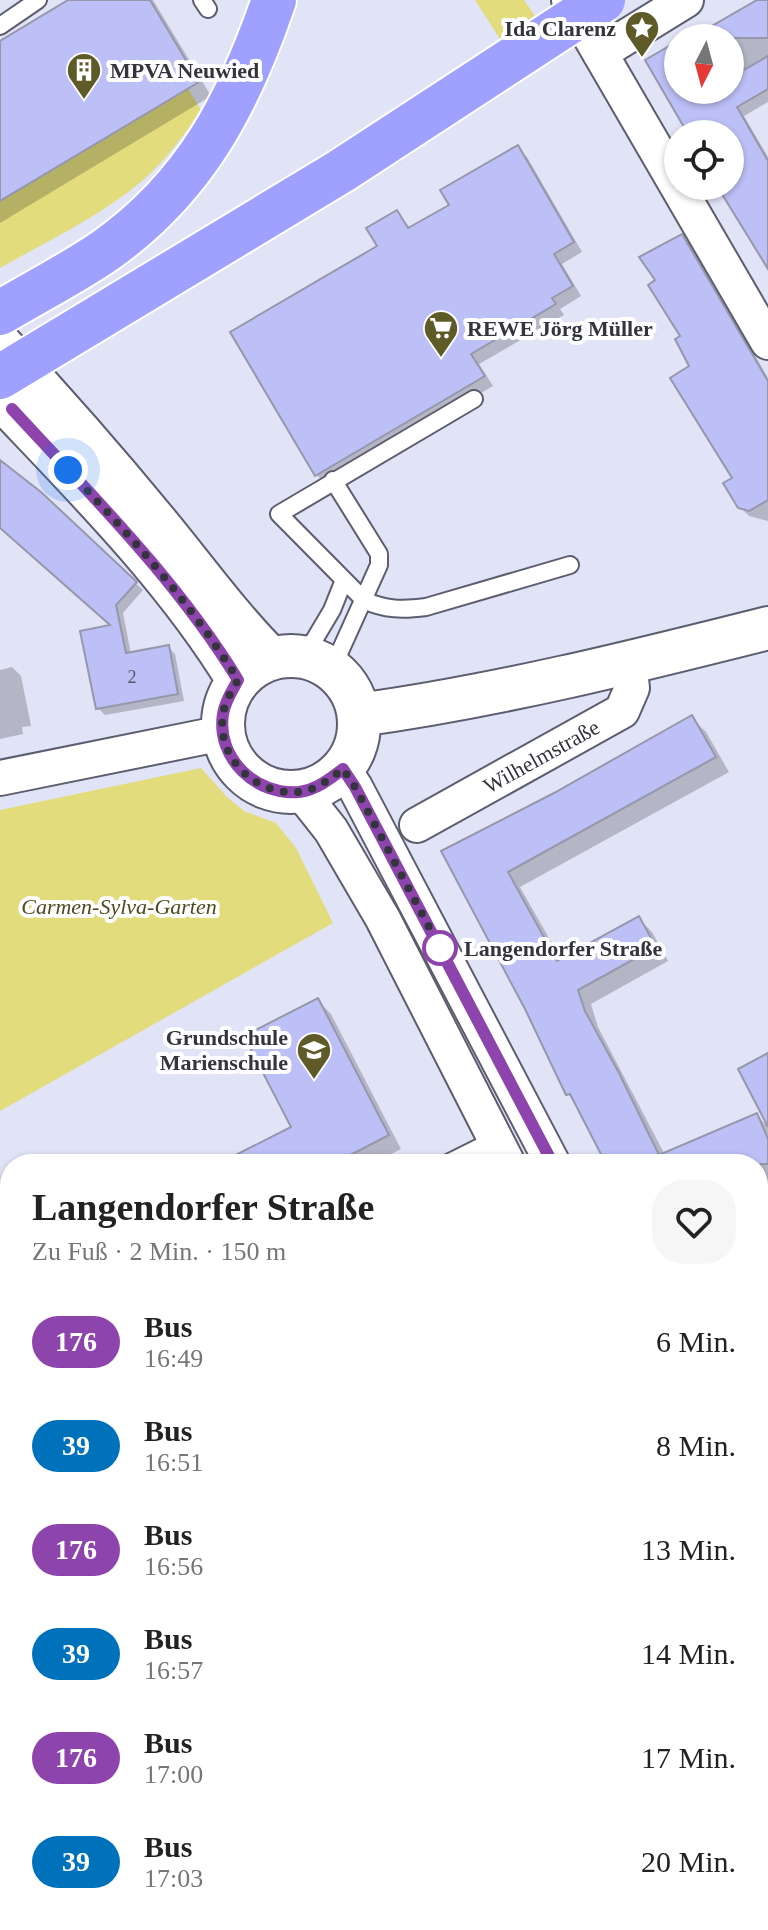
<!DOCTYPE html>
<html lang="de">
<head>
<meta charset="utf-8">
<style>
	body { margin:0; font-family:"Times New Roman",serif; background:#f6f6f6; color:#222; height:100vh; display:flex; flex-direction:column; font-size:30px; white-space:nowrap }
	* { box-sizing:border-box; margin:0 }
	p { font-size:26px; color:#767676 }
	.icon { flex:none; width:44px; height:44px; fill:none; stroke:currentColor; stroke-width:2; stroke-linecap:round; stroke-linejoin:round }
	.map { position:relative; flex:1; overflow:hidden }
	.panel { position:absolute; left:0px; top:1154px; width:768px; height:776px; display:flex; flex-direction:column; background:#fff; border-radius:32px 32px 0 0; box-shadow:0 2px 6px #0004 }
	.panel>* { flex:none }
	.badge { padding:0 16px; border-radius:26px; font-size:28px; line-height:52px }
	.needle { width:52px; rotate:186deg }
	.buttons { position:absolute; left:664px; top:24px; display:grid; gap:16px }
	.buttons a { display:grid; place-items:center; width:80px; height:80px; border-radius:50%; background:#fff; box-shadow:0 2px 6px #0004; font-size:40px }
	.you { position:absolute; width:40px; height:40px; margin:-20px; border:6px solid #fff; border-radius:50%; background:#1a73e8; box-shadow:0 0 0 12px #1a73e833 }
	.map>.badge { position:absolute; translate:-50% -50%; box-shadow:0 0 0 4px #fff }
	.round { display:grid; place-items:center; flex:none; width:84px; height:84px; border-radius:32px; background:#f6f6f6 }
	.headline { display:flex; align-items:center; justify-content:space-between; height:136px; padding:0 32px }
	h1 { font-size:38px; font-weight:600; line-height:60px }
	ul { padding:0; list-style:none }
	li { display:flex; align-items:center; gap:24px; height:104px; padding:0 32px }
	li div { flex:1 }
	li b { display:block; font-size:30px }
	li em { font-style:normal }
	li .badge { min-width:88px; font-weight:700; text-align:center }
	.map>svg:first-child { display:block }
	.green { fill:#e2dc7d }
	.shadow { fill:#0003 }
	.building { fill:#bdc0f6; stroke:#9697aa; stroke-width:2 }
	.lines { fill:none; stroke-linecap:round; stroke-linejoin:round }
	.service-casing { stroke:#5c5d6e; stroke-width:20 }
	.pedestrian-casing { stroke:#5c5d6e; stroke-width:30 }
	.minor-casing { stroke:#5c5d6e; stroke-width:38 }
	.tertiary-casing { stroke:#5c5d6e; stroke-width:46 }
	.trunk-casing { stroke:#fff; stroke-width:48 }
	.service { stroke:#fff; stroke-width:16 }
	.pedestrian { stroke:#fff; stroke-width:26 }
	.minor { stroke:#fff; stroke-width:34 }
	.tertiary { stroke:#fff; stroke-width:42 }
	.trunk { stroke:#a0a0fe; stroke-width:44 }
	.trunk-bridge-casing { stroke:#fff; stroke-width:48; stroke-linecap:butt }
	.trunk-bridge { stroke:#a0a0fe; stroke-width:44 }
	.line-casing { stroke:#fff; stroke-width:18 }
	.line { stroke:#8e44ad; stroke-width:12 }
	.walk { stroke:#33343c; stroke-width:8; stroke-dasharray:0 14.4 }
	.stop-dot { fill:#fff; stroke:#8e44ad; stroke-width:4 }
	.labels { text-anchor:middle; stroke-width:8; stroke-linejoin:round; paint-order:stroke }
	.number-label { font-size:18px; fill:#56576a }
	.poi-label { font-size:22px; font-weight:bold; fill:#33343c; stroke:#fff; text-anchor:end }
	.street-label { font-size:22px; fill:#33343c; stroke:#fff }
	.park-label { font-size:22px; font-style:italic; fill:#4d4a20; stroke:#fff }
	.stop-label { font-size:22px; font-weight:bold; fill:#33343c; stroke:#fff; text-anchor:start }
</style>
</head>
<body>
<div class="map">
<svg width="768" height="1930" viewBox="0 0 768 1930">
	<rect width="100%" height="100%" fill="#e1e3f7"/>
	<path class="green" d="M475 0H524L535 16 500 39Z
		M188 89 201 110C184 135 166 160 142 181 101 216 47 241 0 268V201Z
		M201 768 227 797 244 811 276 823 296 848 333 923 0 1111V810Z"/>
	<path class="shadow" d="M72 0H153L211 96 0 223V43Z
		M761 0H768V102L744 116 768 157V265L721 186H730V134H691L648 60 678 43V90H730V38H695Z
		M517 148 527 157 582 252 562 264 581 296 560 309 564 315 479 364 493 386 326 485 317 475 233 333 380 247 397 212 411 229 452 205Z
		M681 236 691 245 768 378V521L749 516 740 507 734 478 682 337 657 280Z
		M0 463 39 494 143 590 123 613 131 654 168 647 175 654 184 701 105 715 98 708 114 626 0 526Z
		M12 667 21 676 31 726 22 727 23 734 0 739V670Z
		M692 718 706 732 729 772 520 887 562 961 638 918 652 932 668 961 591 1004 598 1027 665 1155 757 1115 768 1127V1471L758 1452V1164H609L576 1102 568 1094 527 1009 444 852 555 795Z
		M317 1000 331 1014 401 1149 372 1164H240L293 1128Z
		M0 1251 10 1267V1300L0 1306Z
		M10 1455V1526L0 1513V1460Z
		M758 1611 760 1615 768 1617V1675L758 1681Z
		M768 1733V1843L758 1825V1739Z
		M10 1843V1920H32L14 1930H0V1849Z
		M134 1920H298L282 1930H116Z"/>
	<path class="building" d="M68 0H150L199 82 0 201V41Z
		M757 0H768V38H691Z
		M678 41V90H730V78L768 56V89L737 107 768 161V269L717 186H730V134H688L645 60Z
		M518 145 574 242 554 254 573 286 552 298 556 304 471 354 485 376 315 476 230 332 377 246 366 228 397 210 408 228 449 205 440 190Z
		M682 234 768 381V500L749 511 738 508 723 483 732 478 670 378 689 366 675 339 680 336 648 285 655 280 639 257Z
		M0 460 41 492 137 582 116 605 126 653 169 645 178 694 96 709 80 631 110 625 0 528Z
		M692 715 716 757 508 872 557 961 639 916 656 947 578 990 585 1011 619 1073 659 1155 757 1113 768 1139V1164H606L570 1094 566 1095 525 1009 441 851 554 793Z
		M318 998 389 1135 333 1164H218L291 1127 244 1036Z
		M768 1053V1127L738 1069Z"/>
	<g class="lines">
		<g class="service-casing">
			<path id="service" d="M202 0 208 9
				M0 26 38 0
				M474 399 279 514 364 600C385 610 403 610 426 607L570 565
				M304 657 332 610 344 580
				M332 669 379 565V554L333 480
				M446 1164 496 1139
				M0 1415 10 1410
				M0 1537 10 1531
				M0 1565 10 1581
				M0 1623 10 1617
				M758 1722 768 1716
				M438 1920 444 1930
				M519 1920 525 1930
				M648 1930 668 1920"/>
		</g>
		<g class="pedestrian-casing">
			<path id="pedestrian" d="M758 1506 768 1500"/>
		</g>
		<g class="minor-casing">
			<g id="minor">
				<path d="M569 0 768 342"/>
				<path d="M600 53 686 0"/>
				<path d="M343 769 355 787 553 1164"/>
				<path d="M0 778 223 733"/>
				<path d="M301 792 331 830 383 919 508 1164"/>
				<path id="s1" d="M417 825 622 711 632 688 629 663"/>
				<path d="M758 1528 768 1547"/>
				<path d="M758 1577 768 1595"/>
				<path d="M48 1930 64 1920"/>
			</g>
		</g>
		<g class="tertiary-casing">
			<path id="tertiary" d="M0 344C57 405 112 468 165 533 200 576 232 620 271 659
				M0 397C84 486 174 575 238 680
				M223 724a68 68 0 1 1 136 0a68 68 0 1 1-136 0Z
				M359 715C497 696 633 662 768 628"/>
		</g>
		<g class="trunk-casing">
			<path id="trunk" d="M0 313C35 292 73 273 106 250 196 186 239 102 274 0"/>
		</g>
		<use href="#service" class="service"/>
		<use href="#pedestrian" class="pedestrian"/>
		<use href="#minor" class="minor"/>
		<use href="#tertiary" class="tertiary"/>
		<use href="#trunk" class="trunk"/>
		<g class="trunk-bridge-casing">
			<path id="trunk-bridge" d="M0 377 341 171 603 0"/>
		</g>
		<use href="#trunk-bridge" class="trunk-bridge"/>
	</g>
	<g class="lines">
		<g class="line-casing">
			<path id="line" d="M12 409C91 495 177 580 238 680 232 691 225 701 223 714 216 758 256 796 299 792 316 790 330 779 343 769L355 787 553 1164"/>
		</g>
		<use href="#line" class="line"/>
		<path class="walk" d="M68 470C130 535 191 603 238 680 232 691 225 701 223 714 216 758 256 796 299 792 316 790 330 779 343 769L355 787 440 948"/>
	</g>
	<defs>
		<g id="sight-pin" transform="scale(1.8)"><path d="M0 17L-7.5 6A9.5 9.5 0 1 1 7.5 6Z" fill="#5f5b28" stroke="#fff"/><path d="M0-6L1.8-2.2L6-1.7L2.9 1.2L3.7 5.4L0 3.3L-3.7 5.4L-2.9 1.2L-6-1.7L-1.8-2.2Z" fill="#fff"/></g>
		<g id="building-pin" transform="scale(1.8)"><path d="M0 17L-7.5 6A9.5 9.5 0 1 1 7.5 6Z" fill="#5f5b28" stroke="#fff"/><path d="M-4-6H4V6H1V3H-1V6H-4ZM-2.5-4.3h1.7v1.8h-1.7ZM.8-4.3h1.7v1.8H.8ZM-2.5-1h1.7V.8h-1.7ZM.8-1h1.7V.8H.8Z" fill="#fff"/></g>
		<g id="supermarket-pin" transform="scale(1.8)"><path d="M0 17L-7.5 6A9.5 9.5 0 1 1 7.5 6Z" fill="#5f5b28" stroke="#fff"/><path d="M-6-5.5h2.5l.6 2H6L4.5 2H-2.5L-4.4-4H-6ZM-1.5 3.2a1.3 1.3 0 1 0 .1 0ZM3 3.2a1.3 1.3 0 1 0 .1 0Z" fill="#fff"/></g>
		<g id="school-pin" transform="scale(1.8)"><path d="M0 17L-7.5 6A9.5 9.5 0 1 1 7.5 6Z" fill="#5f5b28" stroke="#fff"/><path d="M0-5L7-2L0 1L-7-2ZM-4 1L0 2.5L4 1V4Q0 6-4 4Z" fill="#fff"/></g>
	</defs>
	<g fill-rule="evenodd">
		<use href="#sight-pin" x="642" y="28"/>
		<use href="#building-pin" x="84" y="70"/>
		<use href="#supermarket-pin" x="441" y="328"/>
		<use href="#school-pin" x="314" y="1050"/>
	</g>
	<circle class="stop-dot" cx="440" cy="948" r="16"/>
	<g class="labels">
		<g class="number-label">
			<text x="132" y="683">2</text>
		</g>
		<g class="poi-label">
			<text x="616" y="36">Ida Clarenz</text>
			<text x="110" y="78" text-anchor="start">MPVA Neuwied</text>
			<text x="467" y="336" text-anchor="start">REWE Jörg Müller</text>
			<text x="288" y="1045">Grundschule<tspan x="288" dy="25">Marienschule</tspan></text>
		</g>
		<g class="street-label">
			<text dy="8" stroke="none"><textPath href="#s1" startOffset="142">Wilhelmstraße</textPath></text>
		</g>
		<g class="park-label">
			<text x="119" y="914">Carmen-Sylva-Garten</text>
		</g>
		<g class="stop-label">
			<text x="464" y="956">Langendorfer Straße</text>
		</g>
	</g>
</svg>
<div class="buttons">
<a><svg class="needle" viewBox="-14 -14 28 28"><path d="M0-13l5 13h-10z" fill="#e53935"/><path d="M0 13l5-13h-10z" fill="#767676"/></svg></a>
<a><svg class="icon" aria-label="locate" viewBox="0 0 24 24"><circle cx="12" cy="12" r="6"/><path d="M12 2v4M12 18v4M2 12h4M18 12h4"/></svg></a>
</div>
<div class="you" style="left:68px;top:470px"></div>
<section class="panel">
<div class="headline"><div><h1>Langendorfer Straße</h1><p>Zu Fuß · 2 Min. · 150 m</p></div><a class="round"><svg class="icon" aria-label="heart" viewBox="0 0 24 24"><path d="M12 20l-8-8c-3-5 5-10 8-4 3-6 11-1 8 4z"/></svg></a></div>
<ul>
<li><span class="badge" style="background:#8e44ad;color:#fff">176</span><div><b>Bus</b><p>16:49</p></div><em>6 Min.</em></li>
<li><span class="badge" style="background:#0072bc;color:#fff">39</span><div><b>Bus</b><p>16:51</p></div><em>8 Min.</em></li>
<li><span class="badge" style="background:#8e44ad;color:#fff">176</span><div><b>Bus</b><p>16:56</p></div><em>13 Min.</em></li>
<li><span class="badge" style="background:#0072bc;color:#fff">39</span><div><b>Bus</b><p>16:57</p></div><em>14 Min.</em></li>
<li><span class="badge" style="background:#8e44ad;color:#fff">176</span><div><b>Bus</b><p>17:00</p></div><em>17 Min.</em></li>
<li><span class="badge" style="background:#0072bc;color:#fff">39</span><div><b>Bus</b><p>17:03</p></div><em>20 Min.</em></li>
</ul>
</section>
</div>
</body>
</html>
